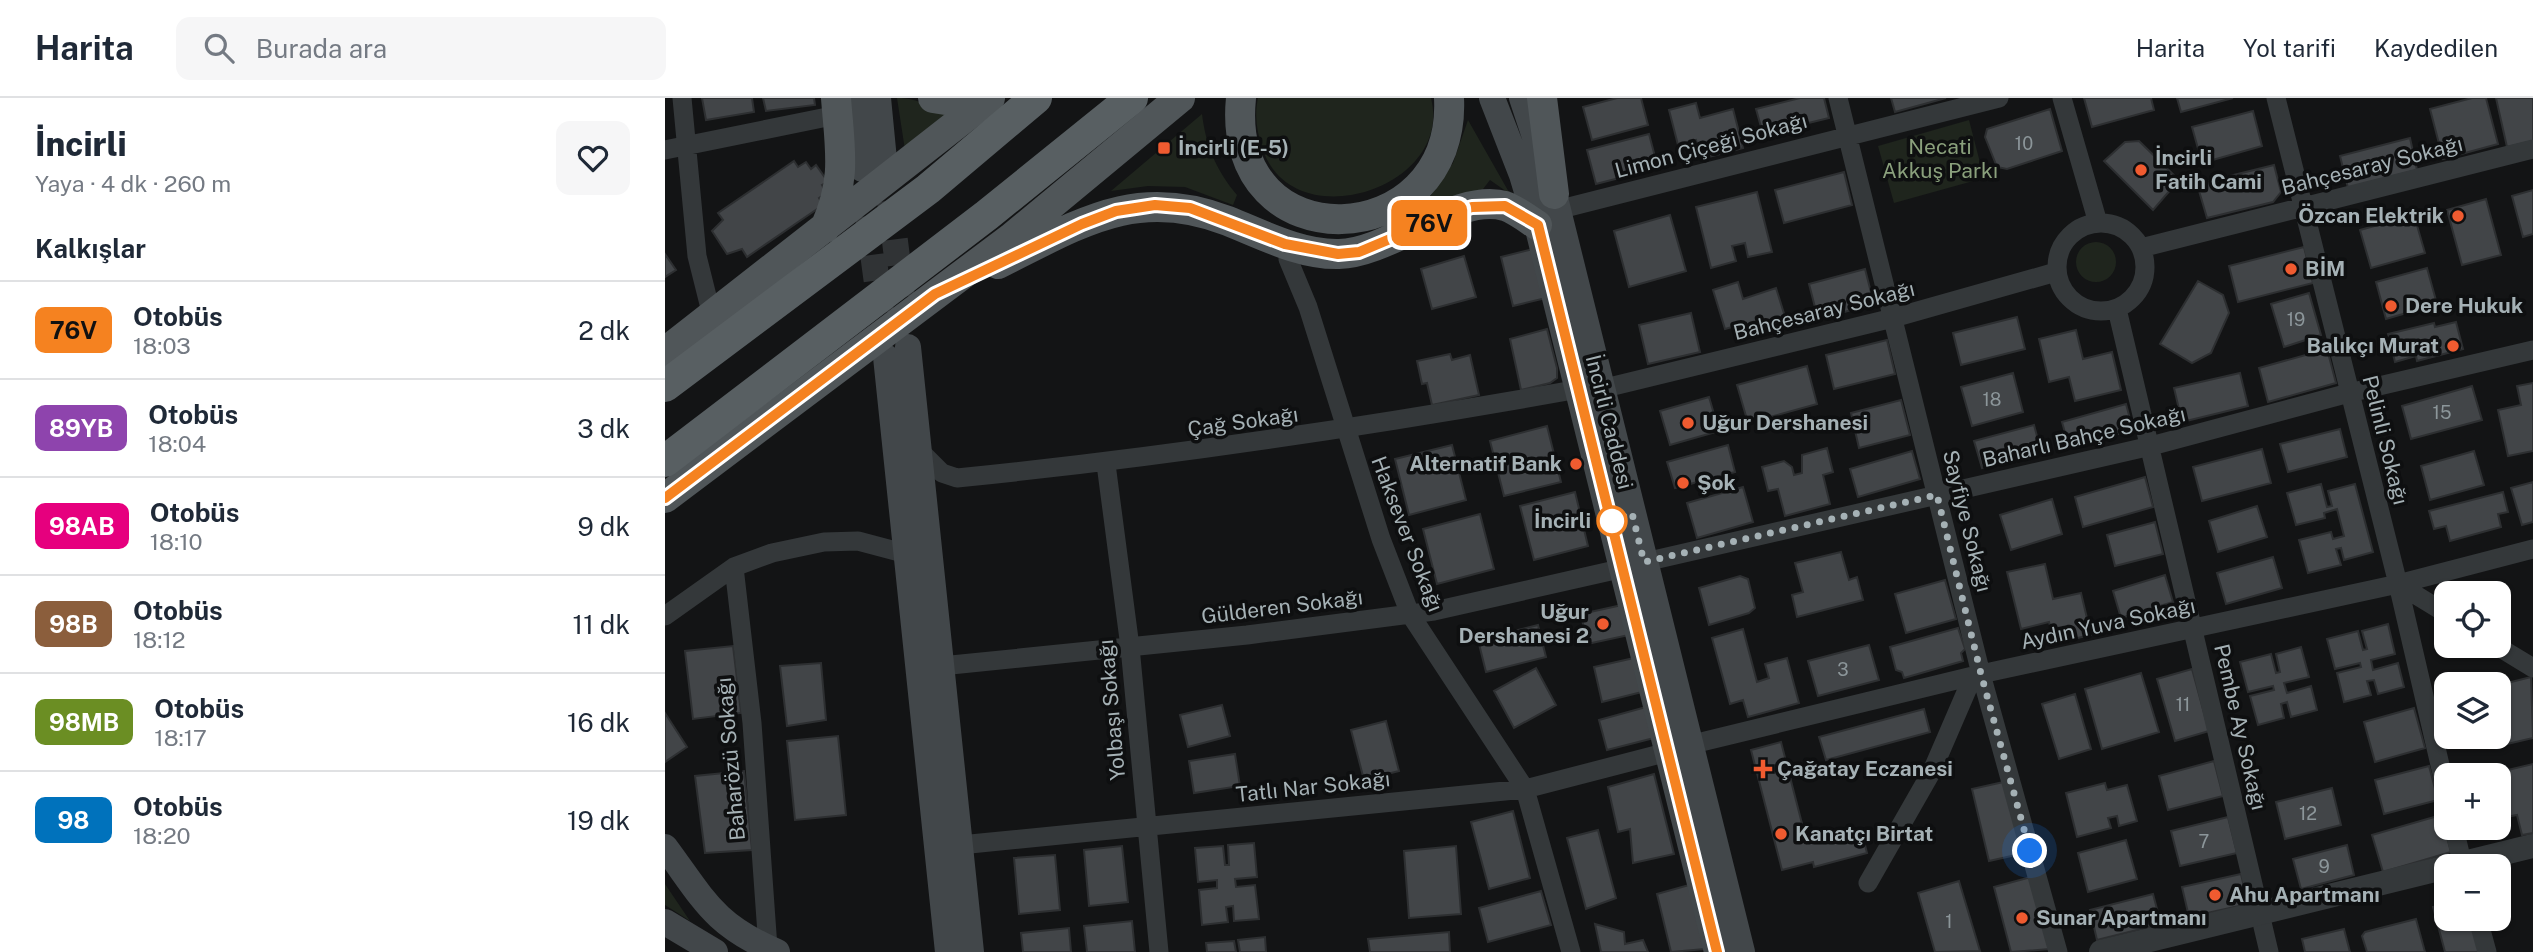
<!DOCTYPE html>
<html lang="tr">
<head>
<meta charset="utf-8">
<style>
	body { margin:0; font-family:"Public Sans",sans-serif; background:#f6f6f7; color:#1f2937; height:100vh; display:flex; flex-direction:column; font-size:26px; white-space:nowrap }
	* { box-sizing:border-box; margin:0 }
	p { font-size:23px; color:#747a83 }
	.icon { flex:none; width:38px; height:38px; fill:none; stroke:currentColor; stroke-width:2; stroke-linecap:round; stroke-linejoin:round }
	.map { position:relative; flex:1; overflow:hidden }
	.sheet { display:flex; flex-direction:column; background:#fff; width:665px }
	.sheet>* { flex:none }
	.badge { padding:0 14px; border-radius:10px; font-size:24px; line-height:46px }
	.buttons { position:absolute; left:1769px; top:483px; display:grid; gap:14px }
	.buttons a { display:grid; place-items:center; width:77px; height:77px; border-radius:14px; background:#fff; box-shadow:0 2px 5px #0004; font-size:35px }
	.you { position:absolute; width:35px; height:35px; margin:-18px; border:5px solid #fff; border-radius:50%; background:#1a73e8; box-shadow:0 0 0 10px #1a73e833 }
	.map>.badge { position:absolute; translate:-50% -50%; box-shadow:0 0 0 4px #fff }
	h2 { padding:0 35px; font-size:26px; line-height:63px }
	.round { display:grid; place-items:center; flex:none; width:74px; height:74px; border-radius:14px; background:#f6f6f7 }
	.summary { display:flex; align-items:center; justify-content:space-between; height:119px; padding:0 35px }
	h1 { font-size:33px; font-weight:800; line-height:52px }
	ul { padding:0; list-style:none }
	li { display:flex; align-items:center; gap:21px; height:98px; padding:0 35px; border-top:2px solid #e0e1e3 }
	li div { flex:1 }
	li b { display:block; font-size:26px }
	li em { font-style:normal }
	li .badge { min-width:77px; font-weight:700; text-align:center }
	header { display:flex; align-items:center; gap:42px; box-sizing:border-box; height:98px; padding:0 35px; background:#fff; border-bottom:2px solid #e0e1e3 }
	header strong { font-size:33px }
	nav { display:flex; gap:38px; margin-inline-start:auto; font-size:24px }
	.search { width:490px; height:63px; background:#f6f6f7; display:flex; align-items:center; gap:18px; box-sizing:border-box; padding:0 24px; border-radius:14px; color:#747a83; font-size:26px }
	main { display:flex; flex:1; min-height:0 }
	.map>svg:first-child { display:block }
	.green { fill:#1f251d }
	.building { fill:#424548; stroke:#2d2f31; stroke-width:2 }
	.lines { fill:none; stroke-linecap:round; stroke-linejoin:round }
	.secondary-tunnel { stroke:#303335; stroke-width:26; stroke-dasharray:26 13; stroke-linecap:butt }
	.minor { stroke:#34383a; stroke-width:19 }
	.tertiary { stroke:#34383a; stroke-width:24 }
	.secondary { stroke:#42474a; stroke-width:26 }
	.primary { stroke:#505659; stroke-width:30 }
	.trunk { stroke:#585f62; stroke-width:32 }
	.line-casing { stroke:#fff; stroke-width:16 }
	.line { stroke:#f58220; stroke-width:10 }
	.walk { stroke:#a5b1b5; stroke-width:7; stroke-dasharray:0 12.6 }
	.poi-dot { fill:#f05b30; stroke:#0e0f10; stroke-width:2.5 }
	.stop-dot { fill:#fff; stroke:#f58220; stroke-width:3.5 }
	.labels { text-anchor:middle; stroke-width:7; stroke-linejoin:round; paint-order:stroke }
	.number-label { font-size:18px; fill:#8c969a }
	.street-label { font-size:21px; fill:#a5b1b5; stroke:#0e0f10 }
	.park-label { font-size:21px; fill:#8aa07c; stroke:#0e0f10 }
	.poi-label { font-size:21px; font-weight:bold; fill:#a5b1b5; stroke:#0e0f10; text-anchor:start }
	.stop-label { font-size:21px; font-weight:bold; fill:#a5b1b5; stroke:#0e0f10; text-anchor:end }
</style>
</head>
<body>
<header>
<strong>Harita</strong>
<div class="search"><svg class="icon" aria-label="search" viewBox="0 0 24 24"><circle cx="10" cy="10" r="6"/><path d="M15 15l6 6"/></svg>Burada ara</div>
<nav><a>Harita</a><a>Yol tarifi</a><a>Kaydedilen</a></nav>
</header>
<main>
<section class="sheet">
<div class="summary"><div><h1>İncirli</h1><p>Yaya · 4 dk · 260 m</p></div><a class="round"><svg class="icon" aria-label="heart" viewBox="0 0 24 24"><path d="M12 20l-8-8c-3-5 5-10 8-4 3-6 11-1 8 4z"/></svg></a></div>
<h2>Kalkışlar</h2>
<ul>
<li><span class="badge" style="background:#f58220;color:#111">76V</span><div><b>Otobüs</b><p>18:03</p></div><em>2 dk</em></li>
<li><span class="badge" style="background:#8e44ad;color:#fff">89YB</span><div><b>Otobüs</b><p>18:04</p></div><em>3 dk</em></li>
<li><span class="badge" style="background:#e6007e;color:#fff">98AB</span><div><b>Otobüs</b><p>18:10</p></div><em>9 dk</em></li>
<li><span class="badge" style="background:#8b5e3c;color:#fff">98B</span><div><b>Otobüs</b><p>18:12</p></div><em>11 dk</em></li>
<li><span class="badge" style="background:#6b8e23;color:#fff">98MB</span><div><b>Otobüs</b><p>18:17</p></div><em>16 dk</em></li>
<li><span class="badge" style="background:#0072bc;color:#fff">98</span><div><b>Otobüs</b><p>18:20</p></div><em>19 dk</em></li>
</ul>
</section>
<div class="map">
<svg width="1868" height="854" viewBox="0 0 1868 854">
	<rect width="100%" height="100%" fill="#131415"/>
	<path class="green" d="M232 0C257 0 261 10 285 16L240 52Z
		M593 0H766C789 90 629 141 598 52 592 35 589 18 593 0Z
		M537 16C541 48 551 72 572 97L568 107 520 89 483 88 446 93Z
		M803 22 845 96 825 82 818 91 769 104 764 100 788 65Z
		M1304 22 1319 80 1229 105 1213 48Z
		M1411 164a20 20 0 1 1 40 0a20 20 0 1 1-40 0Z
		M0 785V786L25 823 0 807Z"/>
	<path class="building" d="M37 0H87L89 14 41 22Z
		M98 0H149L150 7 101 13Z
		M952 0H976L983 27 927 42 918 9Z
		M1135 0H1159L1164 20 1098 36 1091 11Z
		M1226 0H1281L1230 14Z
		M1419 0H1486L1489 12 1427 29Z
		M1512 0H1568L1516 14Z
		M1807 0H1821L1833 46 1778 61 1765 11Z
		M1831 0H1868V43L1842 49Z
		M1031 5 1035 20 1068 11 1078 50 1036 61 1031 42 1013 47 1004 12Z
		M1385 11 1397 53 1342 71 1332 69 1320 39 1322 31Z
		M1588 13 1597 48 1537 65 1527 29Z
		M984 36 993 70 931 86 922 52Z
		M1745 40 1752 72 1683 90 1675 58Z
		M1474 43 1514 82 1488 112 1439 63 1460 44Z
		M129 63 133 69 141 64 146 71 151 67 163 84 157 87 161 95 154 100 158 107 82 159 77 151 62 156 47 133 58 122 53 115Z
		M1609 67 1616 94 1608 104 1542 120 1532 86Z
		M1179 74 1187 107 1119 125 1110 92Z
		M1868 92V136L1858 139 1847 98Z
		M1092 94 1107 154 1083 159 1080 145 1067 148 1071 163 1046 170 1031 109Z
		M1821 101 1836 157 1797 167 1782 112Z
		M1005 117 1021 173 964 189 949 133Z
		M1749 117 1760 155 1706 170 1695 132Z
		M1639 149 1648 185 1573 204 1564 168Z
		M868 151 881 200 848 208 836 159Z
		M0 156 11 172 0 179Z
		M799 158 811 199 767 211 756 171Z
		M1762 170 1772 206 1721 221 1711 184Z
		M1200 171 1209 206 1153 221 1144 186Z
		M1533 183 1558 197 1564 215 1546 255 1527 265 1495 246Z
		M1073 184 1078 201 1111 190 1122 225 1084 236 1081 225 1060 231 1048 192Z
		M1644 195 1656 237 1619 249 1606 206Z
		M1026 215 1035 254 983 266 974 227Z
		M1352 219 1360 251 1296 267 1288 235Z
		M1791 224 1798 251 1752 263 1751 258 1730 264 1723 236 1769 225 1770 229Z
		M882 231 892 270V280L885 285 856 292 845 241Z
		M1411 232 1418 261 1447 254 1456 292 1410 303 1404 279 1384 284 1374 241Z
		M1222 242 1230 276 1169 291 1161 257Z
		M1662 251 1671 285 1603 304 1594 270Z
		M785 256 787 262 805 257 814 297 767 307 762 285 757 286 752 263Z
		M1142 268 1152 306 1083 325 1072 287Z
		M1348 275 1358 314 1307 328 1296 289Z
		M1575 275 1583 308 1517 324 1509 290Z
		M1868 285V353L1843 358 1833 312 1856 307 1852 288Z
		M1807 288 1817 322 1746 341 1737 308Z
		M1044 299 1054 333 1005 347 995 313Z
		M1236 302 1245 337 1194 350 1186 315Z
		M1461 306 1468 332 1404 349 1397 324Z
		M1369 327 1376 353 1317 370 1309 343Z
		M882 328 896 384 839 398 825 343Z
		M1675 331 1682 359 1623 374 1615 346Z
		M787 347 801 402 744 417 730 361Z
		M1063 347 1070 374 1010 390 1002 364Z
		M1162 350 1168 374 1158 377 1165 406 1120 418 1113 391 1103 393 1097 369 1119 363 1127 369 1129 377 1137 375V357Z
		M1597 351 1606 385 1537 403 1528 369Z
		M1247 353 1255 381 1193 399 1185 371Z
		M1809 353 1819 387 1765 402 1756 368Z
		M1480 379 1488 409 1418 429 1410 399Z
		M1868 384V424L1857 427 1846 390Z
		M1656 386 1662 409 1667 408 1663 393 1690 386 1708 454 1679 462 1676 450 1671 451 1676 467 1643 475 1634 442 1666 434 1668 441 1679 438 1672 411 1659 415 1660 420 1631 427 1622 395Z
		M1078 389 1088 424 1032 440 1022 405Z
		M910 394 923 448 869 462 855 408Z
		M1838 394 1843 414 1833 416 1836 429 1785 443 1781 428 1769 431 1764 413Z
		M1387 401 1397 436 1346 452 1335 417Z
		M1592 408 1602 439 1553 454 1544 423Z
		M815 416 829 471 772 486 758 431Z
		M1490 424 1498 456 1450 468 1442 437Z
		M1176 454 1184 482 1192 479 1198 502 1132 519 1127 497 1138 494 1130 465Z
		M1608 459 1617 490 1561 506 1552 475Z
		M1380 466 1388 501 1416 495 1426 537 1390 545 1384 524 1356 531 1342 474Z
		M1500 477 1508 504 1456 520 1448 493Z
		M1075 478 1083 481 1090 510 1084 515 1044 527 1034 490Z
		M1280 482 1291 521 1241 535 1230 496Z
		M957 507 964 537 922 546 916 516Z
		M1723 526 1730 556 1706 562 1708 572 1733 565 1739 589 1713 596 1709 582 1702 583 1706 597 1679 604 1672 575 1696 569 1695 565 1670 571 1662 541 1693 533 1698 552 1702 551 1697 533Z
		M873 527 881 559 821 574 813 542Z
		M1293 530 1300 551 1296 555 1298 563 1239 580 1237 574 1231 572 1225 549Z
		M1078 531 1092 584 1104 580 1100 566 1122 560 1134 605 1083 619 1078 602 1065 606 1047 540Z
		M1204 547 1214 582 1153 598 1143 563Z
		M68 548 76 615 28 621 20 553Z
		M1636 549 1644 579 1619 585 1622 595 1646 588 1652 612 1626 619 1622 604 1616 606 1619 620 1593 627 1585 598 1609 592 1608 588 1583 594 1575 564 1606 556 1611 575 1615 574 1611 556Z
		M969 560 977 594 937 604 929 569Z
		M156 565 161 622 122 628 115 568Z
		M871 570 891 607 849 630 829 593Z
		M1527 571 1544 633 1510 643 1492 581Z
		M1476 575 1494 634 1437 651 1420 591Z
		M1866 579 1868 640 1825 650 1823 639H1834V587Z
		M1410 596 1426 651 1394 661 1377 606Z
		M557 607 565 638 523 649 515 617Z
		M981 609 989 640 942 652 934 622Z
		M1749 610 1760 650 1710 664 1699 624Z
		M1259 611 1265 634 1161 662 1154 639Z
		M0 615 22 649 0 664Z
		M721 623 734 673 699 682 686 632Z
		M173 638 181 717 130 722 122 643Z
		M1116 644 1142 745 1196 731 1202 755 1149 769 1148 764 1117 772 1086 652Z
		M570 656 575 688 529 695 524 663Z
		M1549 663 1558 698 1503 712 1494 678Z
		M1868 666V735L1857 737 1852 717 1836 720 1834 677 1826 676Z
		M1764 668 1773 702 1719 716 1710 682Z
		M79 673 87 752 40 755 30 678Z
		M989 676 1009 756 968 765 965 731 953 734 943 689Z
		M1343 683 1360 755 1324 763 1307 691Z
		M1440 685 1442 692 1462 687 1472 723 1454 728 1452 718 1443 720 1446 730 1412 739 1401 695Z
		M1667 690 1676 727 1620 741 1611 704Z
		M848 713 865 780 824 791 806 724Z
		M1776 717 1786 754 1718 774 1707 737Z
		M1563 719 1572 755 1515 768 1506 733Z
		M933 732 951 800 921 811 902 740Z
		M1461 742 1472 781 1423 794 1413 755Z
		M589 745 592 779 570 781 571 789 590 787 594 821 569 823 568 808 561 809 563 824 537 827 534 792 552 790V782L533 784 530 750 558 748 560 767H564L563 747Z
		M1682 747 1689 777 1636 791 1628 761Z
		M457 748 463 804 424 808 419 752Z
		M791 748 796 816 744 820 739 753Z
		M390 757 395 812 354 816 349 760Z
		M1576 776 1583 806 1524 819 1517 789Z
		M1366 779 1385 851 1346 854 1329 789Z
		M1294 783 1315 853 1270 854 1253 795Z
		M1024 787 1040 851 1006 854 992 796Z
		M876 793 886 827 823 844 814 810Z
		M1488 796 1496 826 1432 842 1425 812Z
		M1782 806V821H1808L1816 854H1780L1768 809Z
		M1751 821 1760 854H1702L1697 838 1700 834Z
		M467 823 470 854H422L419 828Z
		M930 826 959 834 960 846 978 842 983 854H936Z
		M404 830 406 854H358L356 835Z
		M1679 831 1685 854H1640L1637 841Z
		M784 834 785 854H705L703 841Z
		M600 839 601 854H575L573 842Z
		M569 843 571 854H542L541 845Z"/>
	<g class="lines">
		<path class="secondary-tunnel" d="M220 64 237 199
			M203 118 216 215"/>
		<path class="minor" d="M17 0 32 158 47 218
			M1173 0 1316 576 1393 854
			M1397 0 1433 125
			M1611 0 1733 486 1782 697
			M0 52 172 17
			M892 112 1334 0
			M1392 169a44 44 0 1 1 88 0a44 44 0 1 1-88 0Z
			M1476 150 1868 51
			M623 161 643 209 716 441 745 516 860 691 906 854
			M1452 211 1604 854
			M936 291 1228 220 1391 174
			M255 353 277 375 292 380C502 359 706 328 914 291
			M441 366 465 549 494 854
			M980 464 1486 348 1684 295 1868 252
			M69 469 87 625 103 850
			M1733 486 1782 516
			M0 518 69 469 107 455 159 444 193 443 242 456
			M1832 548 1868 570
			M276 568 582 537 769 513 959 470
			M1028 646 1316 576 1733 486 1868 451
			M1789 730 1798 768
			M295 747 860 691 1003 654
			M1203 785 1267 673 1308 578
			M1813 821 1822 854"/>
		<path class="tertiary" d="M1436 854 1868 748"/>
		<path class="secondary" d="M190 0 197 71
			M213 0 219 62
			M827 0 857 77 872 127 1052 854
			M857 0 889 96 1077 854
			M243 249 306 854
			M221 259 283 854
			M0 749C40 803 48 826 112 854
			M0 824 50 854"/>
		<path class="primary" d="M268 0 287 3 316 0
			M576 0C559 167 792 156 784 0
			M877 0 889 96
			M160 130C182 81 175 52 171 0
			M333 166C414 126 471 87 563 123 598 137 636 157 674 156 725 155 792 94 840 108 851 112 863 121 872 127
			M0 254 325 0
			M0 400 346 140 515 0"/>
		<path class="trunk" d="M0 288 263 91 371 0
			M0 363 322 117 467 0"/>
	</g>
	<g class="lines">
		<g class="line-casing">
			<path id="line" d="M0 400 270 196 417 126 451 113 490 107 525 110 620 146 673 156 694 154 782 117 807 109 840 108 873 127 1052 854"/>
		</g>
		<use href="#line" class="line"/>
		<path class="walk" d="M947 423 967 415 979 464 1272 397 1316 576 1365 753"/>
	</g>
	<g class="poi-dot">
		<rect x="492" y="43" width="14" height="14" rx="3.5"/>
		<circle cx="1476" cy="72" r="7"/>
		<circle cx="1793" cy="118" r="7"/>
		<circle cx="1626" cy="171" r="7"/>
		<circle cx="1726" cy="208" r="7"/>
		<circle cx="1788" cy="248" r="7"/>
		<circle cx="1023" cy="325" r="7"/>
		<circle cx="911" cy="366" r="7"/>
		<circle cx="1018" cy="385" r="7"/>
		<circle cx="938" cy="526" r="7"/>
		<path d="M1094.5 660.5h7v7h7v7h-7v7h-7v-7h-7v-7h7z"/>
		<circle cx="1116" cy="736" r="7"/>
		<circle cx="1550" cy="797" r="7"/>
		<circle cx="1357" cy="820" r="7"/>
	</g>
	<circle class="stop-dot" cx="947" cy="423" r="14"/>
	<g class="labels">
		<g class="number-label">
			<text x="1359" y="52">10</text>
			<text x="1631" y="228">19</text>
			<text x="1327" y="308">18</text>
			<text x="1777" y="321">15</text>
			<text x="1178" y="578">3</text>
			<text x="1518" y="613">11</text>
			<text x="1643" y="722">12</text>
			<text x="1539" y="750">7</text>
			<text x="1659" y="775">9</text>
			<text x="1284" y="830">1</text>
		</g>
		<g class="street-label">
			<text transform="translate(1046 48) rotate(-15)" y="7">Limon Çiçeği Sokağı</text>
			<text transform="translate(1707 68) rotate(-14)" y="7">Bahçesaray Sokağı</text>
			<text transform="translate(1159 213) rotate(-14)" y="7">Bahçesaray Sokağı</text>
			<text transform="translate(578 324) rotate(-8)" y="7">Çağ Sokağı</text>
			<text transform="translate(944 324) rotate(76)" y="7">İncirli Caddesi</text>
			<text transform="translate(1419 339) rotate(-13)" y="7">Baharlı Bahçe Sokağı</text>
			<text transform="translate(1720 342) rotate(76)" y="7">Pelinli Sokağı</text>
			<text transform="translate(1302 423) rotate(76)" y="7">Sayfiye Sokağı</text>
			<text transform="translate(742 436) rotate(69)" y="7">Haksever Sokağı</text>
			<text transform="translate(617 509) rotate(-7)" y="7">Gülderen Sokağı</text>
			<text transform="translate(1443 526) rotate(-12)" y="7">Aydın Yuva Sokağı</text>
			<text transform="translate(447 612) rotate(-95)" y="7">Yolbaşı Sokağı</text>
			<text transform="translate(1575 629) rotate(77)" y="7">Pembe Ay Sokağı</text>
			<text transform="translate(66 661) rotate(-95)" y="7">Baharözü Sokağı</text>
			<text transform="translate(648 689) rotate(-6)" y="7">Tatlı Nar Sokağı</text>
		</g>
		<g class="park-label">
			<text x="1275" y="56">Necati<tspan x="1275" dy="24">Akkuş Parkı</tspan></text>
		</g>
		<g class="poi-label">
			<text x="513" y="57">İncirli (E-5)</text>
			<text x="1490" y="67">İncirli<tspan x="1490" dy="24">Fatih Cami</tspan></text>
			<text x="1779" y="125" text-anchor="end">Özcan Elektrik</text>
			<text x="1640" y="178">BİM</text>
			<text x="1740" y="215">Dere Hukuk</text>
			<text x="1774" y="255" text-anchor="end">Balıkçı Murat</text>
			<text x="1037" y="332">Uğur Dershanesi</text>
			<text x="897" y="373" text-anchor="end">Alternatif Bank</text>
			<text x="1032" y="392">Şok</text>
			<text x="924" y="521" text-anchor="end">Uğur<tspan x="924" dy="24">Dershanesi 2</tspan></text>
			<text x="1112" y="678">Çağatay Eczanesi</text>
			<text x="1130" y="743">Kanatçı Birtat</text>
			<text x="1564" y="804">Ahu Apartmanı</text>
			<text x="1371" y="827">Sunar Apartmanı</text>
		</g>
		<g class="stop-label">
			<text x="926" y="430">İncirli</text>
		</g>
	</g>
</svg>
<div class="buttons">
<a><svg class="icon" aria-label="locate" viewBox="0 0 24 24"><circle cx="12" cy="12" r="6"/><path d="M12 2v4M12 18v4M2 12h4M18 12h4"/></svg></a>
<a><svg class="icon" aria-label="layers" viewBox="0 0 24 24"><path d="M12 4l9 5-9 5-9-5zM3 14l9 5 9-5"/></svg></a>
<a>+</a>
<a>−</a>
</div>
<div class="you" style="left:1365px;top:753px"></div>
<b class="badge" style="left:764px;top:125px;background:#f58220;color:#111">76V</b>
</div>
</main>
</body>
</html>
